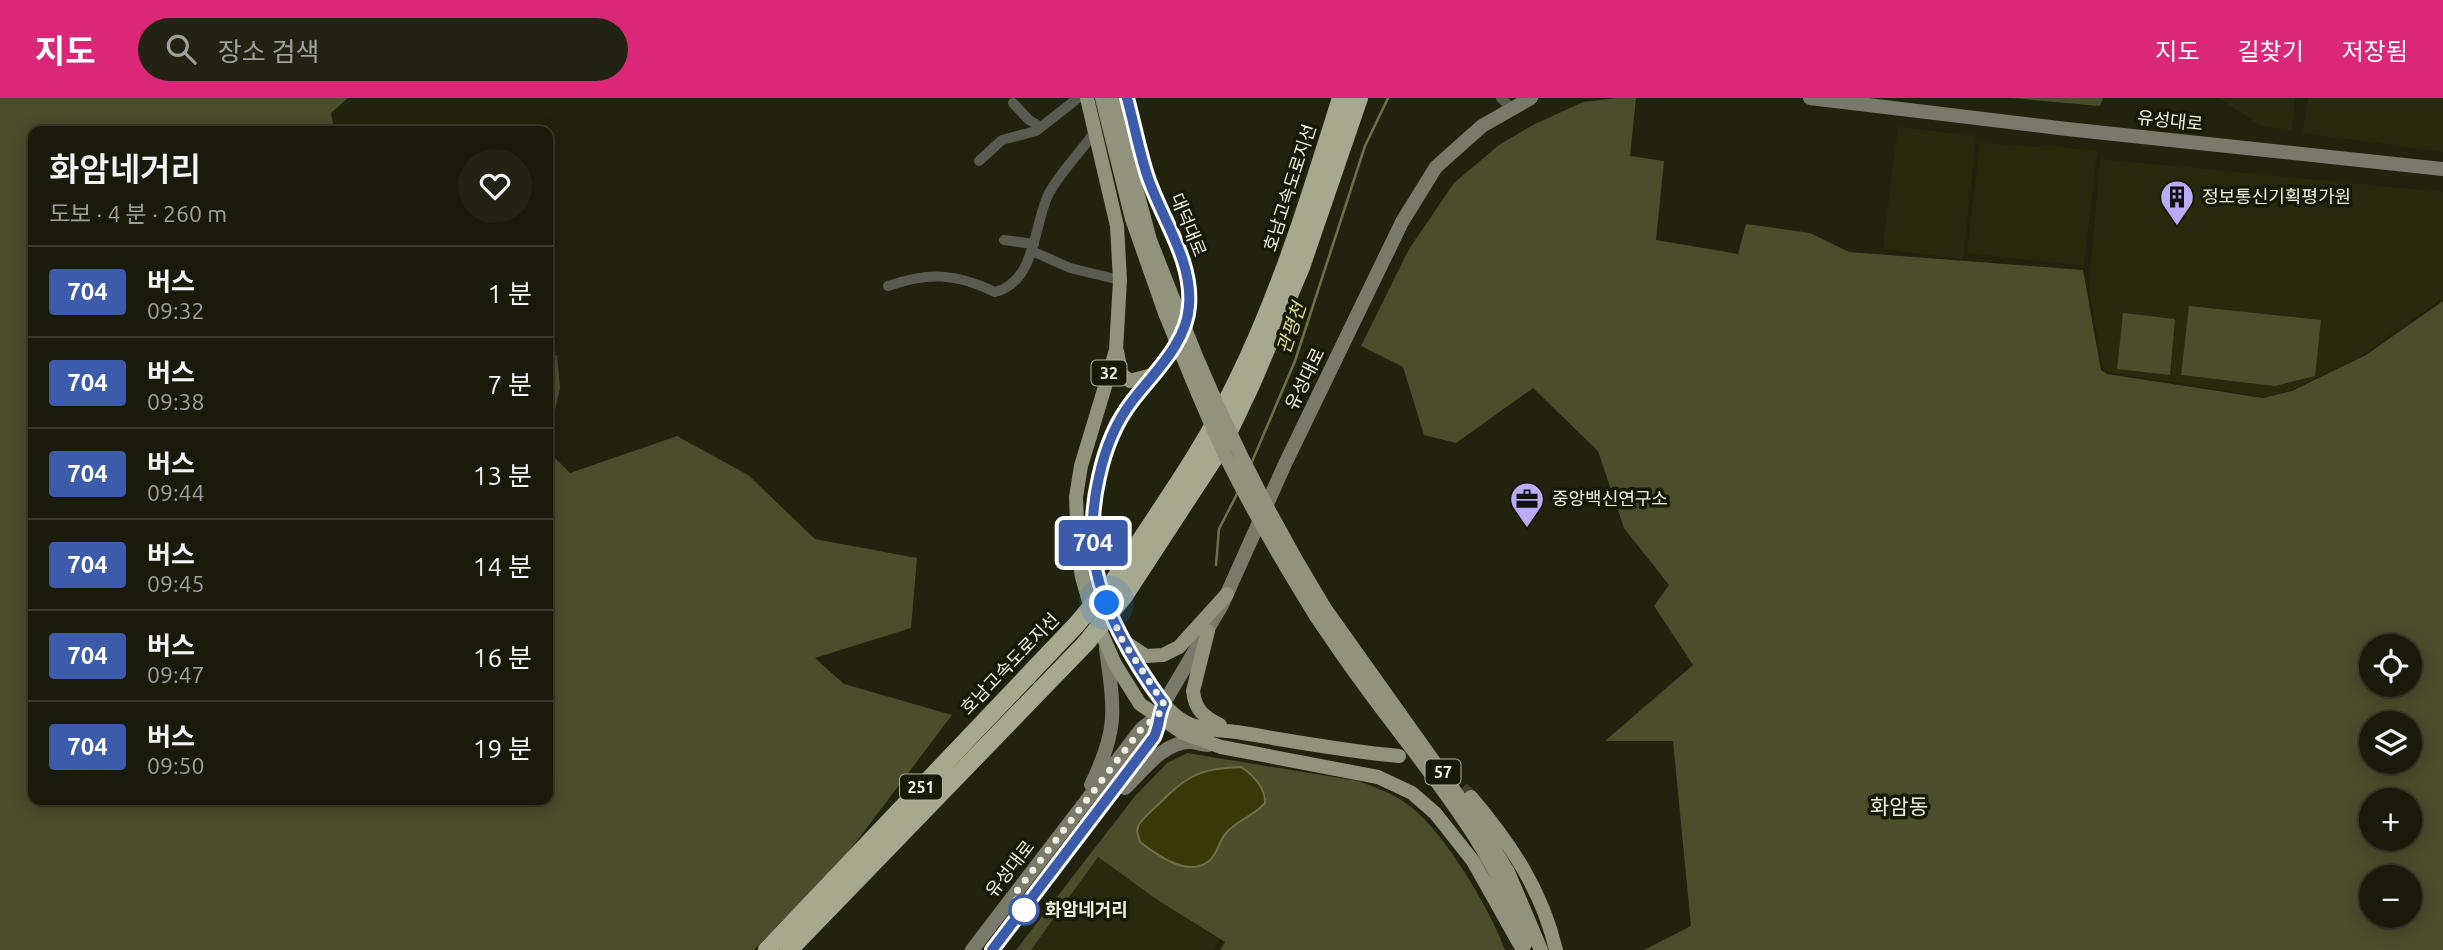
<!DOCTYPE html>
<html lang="ko">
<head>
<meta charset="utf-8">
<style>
	body { margin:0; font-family:Ubuntu,"Noto Sans KR",sans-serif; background:#232313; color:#f1f3f6; height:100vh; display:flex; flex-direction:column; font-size:26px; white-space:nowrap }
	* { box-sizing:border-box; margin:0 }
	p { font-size:23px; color:#9fa19c }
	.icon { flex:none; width:38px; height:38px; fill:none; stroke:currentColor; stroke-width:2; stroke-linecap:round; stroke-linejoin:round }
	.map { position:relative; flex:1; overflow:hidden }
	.panel { position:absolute; left:28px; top:28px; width:525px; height:679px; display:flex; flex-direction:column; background:#1a1a0a; border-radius:14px; box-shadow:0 4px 18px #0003,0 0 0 2px #38382b }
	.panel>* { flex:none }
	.badge { padding:0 14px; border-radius:5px; font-size:24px; line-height:46px }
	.buttons { position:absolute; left:2359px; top:536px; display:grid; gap:14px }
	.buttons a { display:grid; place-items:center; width:63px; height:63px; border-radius:50%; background:#1a1a0a; box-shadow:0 4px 18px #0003,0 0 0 2px #38382b; font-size:35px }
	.you { position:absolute; width:35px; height:35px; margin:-18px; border:5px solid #fff; border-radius:50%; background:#1a73e8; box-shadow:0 0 0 10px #1a73e833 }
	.map>.badge { position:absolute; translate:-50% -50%; box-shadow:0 0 0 4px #fff }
	.round { display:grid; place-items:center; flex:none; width:74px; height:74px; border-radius:37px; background:#232313 }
	.head { display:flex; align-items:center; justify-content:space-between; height:119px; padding:0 21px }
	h1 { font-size:33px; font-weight:600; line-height:52px }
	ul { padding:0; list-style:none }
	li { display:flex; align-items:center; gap:21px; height:91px; padding:0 21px; border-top:2px solid #38382b }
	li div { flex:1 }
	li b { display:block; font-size:26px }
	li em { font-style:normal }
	li .badge { min-width:77px; font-weight:700; text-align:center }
	header { display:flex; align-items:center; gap:42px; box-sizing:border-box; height:98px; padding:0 35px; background:#db2777; color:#fff }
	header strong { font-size:33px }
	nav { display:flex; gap:38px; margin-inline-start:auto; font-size:24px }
	.search { width:490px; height:63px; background:#232313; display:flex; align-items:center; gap:18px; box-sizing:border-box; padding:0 24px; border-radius:38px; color:#9fa19c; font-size:26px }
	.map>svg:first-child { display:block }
	.built { fill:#292a0d }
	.green { fill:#4b4d2b; fill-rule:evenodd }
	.water { fill:#383908; stroke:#6f704a; stroke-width:2 }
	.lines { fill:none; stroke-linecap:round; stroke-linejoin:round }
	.stream { stroke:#6f704a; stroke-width:2.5 }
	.primary-tunnel { stroke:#41422e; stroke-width:14; stroke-dasharray:14 7; stroke-linecap:butt }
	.street { stroke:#595a50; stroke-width:10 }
	.secondary { stroke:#797a69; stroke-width:14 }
	.primary { stroke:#91937d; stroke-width:14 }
	.highway { stroke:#a7a98f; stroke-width:18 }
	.primary-bridge { stroke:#91937d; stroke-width:14 }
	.highway-bridge { stroke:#a7a98f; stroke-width:18 }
	.line-casing { stroke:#fff; stroke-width:16 }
	.line { stroke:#3d5bab; stroke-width:10 }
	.walk { stroke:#eff0e3; stroke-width:7; stroke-dasharray:0 12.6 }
	.stop-dot { fill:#fff; stroke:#3d5bab; stroke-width:3.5 }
	.labels { text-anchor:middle; stroke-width:7; stroke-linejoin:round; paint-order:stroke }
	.shield { fill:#191a05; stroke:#afb0a0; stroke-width:2 }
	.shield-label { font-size:16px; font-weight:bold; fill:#eff0e3 }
	.street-label { font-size:18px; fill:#eff0e3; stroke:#191a05 }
	.poi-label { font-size:18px; fill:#eff0e3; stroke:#191a05; text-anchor:start }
	.stop-label { font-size:18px; font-weight:bold; fill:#eff0e3; stroke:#191a05; text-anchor:start }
	.water-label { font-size:19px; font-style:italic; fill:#dbdf93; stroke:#191a05 }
	.quarter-label { font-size:21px; fill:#eff0e3; stroke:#191a05 }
</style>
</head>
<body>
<header>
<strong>지도</strong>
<div class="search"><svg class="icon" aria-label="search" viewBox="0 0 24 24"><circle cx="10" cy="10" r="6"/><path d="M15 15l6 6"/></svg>장소 검색</div>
<nav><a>지도</a><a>길찾기</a><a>저장됨</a></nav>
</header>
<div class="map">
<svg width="2443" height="852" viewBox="0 0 2443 852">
	<rect width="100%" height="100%" fill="#22230e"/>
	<path class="built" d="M2219 0H2295L2292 33 2261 28Z
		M2308 0H2443V54L2303 35Z
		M1898 29 1976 38 1963 161 1883 151Z
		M1980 45 2036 49 2048 47 2097 54 2084 168 1967 155Z
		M2100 61 2443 94V200L2362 257 2292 292 2264 299 2115 275 2103 271 2089 192Z
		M1098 759 1156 801 1220 841 1213 852H1031Z"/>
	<path class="green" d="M0 0H348L331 15 334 33H33V702H548V353L570 375 677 338 748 377 815 441 917 460 911 530 815 560 844 586 952 617 847 756 754 852H0Z
		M1617 0H1636L1630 58 1664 63 1656 142 1738 156 1746 126 1810 135 1849 154 2083 172 2101 272 2107 276 2263 300 2292 293 2366 257 2443 203V852H1644L1691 828 1673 643H1605L1693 567 1654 508 1669 487 1624 430 1598 353 1533 290 1456 345 1424 337 1403 269 1361 248 1409 151 1454 85 1499 47 1533 27 1583 4ZM2371 548H2410V586H2371ZM2371 625H2410V663H2371ZM2371 702H2410V740H2371ZM2371 779H2410V817H2371Z
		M2011 0H2103L2100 8Z
		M2189 208 2321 222 2315 278 2275 288 2181 277Z
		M2123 215 2175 221 2170 277 2117 271Z
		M557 257 560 290 548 343V260Z
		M1187 655 1358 683C1375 689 1392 695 1407 706 1442 730 1491 812 1505 852H1220L1225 844 1156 801 1098 759 1031 852H1016L1135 698 1167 665ZM1251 676 1266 698 1225 736 1216 755 1150 752 1140 744 1137 733 1145 719 1168 697Z"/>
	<path class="water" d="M1241 669C1252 676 1266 690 1265 705 1254 718 1237 722 1226 735 1219 743 1218 755 1209 763 1188 780 1157 757 1140 744L1137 733 1139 726C1147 716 1157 708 1166 699 1190 675 1207 670 1241 669Z"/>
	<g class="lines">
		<path class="stream" d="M1251 366 1295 263 1365 48 1388 0
			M1216 467 1219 431 1238 394"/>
		<path class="primary-tunnel" d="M1446 677 1471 699"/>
		<path class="street" d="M1501 0 1512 11
			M1013 5 1029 22 1041 29
			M979 63 1002 42 1036 33 1078 0
			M1004 142 1034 146
			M1032 153 1070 170 1120 182
			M888 188C928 174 956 175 995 194 1036 183 1033 130 1048 97 1057 79 1081 53 1094 35"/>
		<path class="secondary" d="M1810 0 2067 31 2443 71
			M1164 605 1222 507 1285 366 1402 124 1436 69 1482 28 1531 0
			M1091 687C1119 630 1114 611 1106 551
			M1125 690C1143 673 1163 644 1190 644 1196 644 1202 647 1208 647
			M972 852 1142 630 1158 618V630L1154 639 992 852"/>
		<path class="primary" d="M1087 0 1117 128 1120 182 1116 252 1081 368 1076 399 1078 454 1082 479 1092 514 1115 566 1140 606 1183 635 1221 649 1378 679 1412 695 1435 715 1473 763 1523 852
			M1102 0 1132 121 1165 215
			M1112 0 1150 142 1176 208
			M1127 0C1134 27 1139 56 1149 82 1164 121 1191 163 1190 206 1187 252 1136 288 1116 326 1107 344 1102 363 1098 382 1084 454 1102 510 1141 572 1152 590 1165 613 1185 624 1200 632 1220 632 1237 634 1291 643 1344 653 1399 658
			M1117 253 1121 276 1130 283 1152 277
			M1324 509 1481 730 1508 774 1541 852
			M1316 518C1340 554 1365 589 1391 623 1441 689 1503 765 1525 846
			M1208 533 1193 593C1195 612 1204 619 1220 627
			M1128 546 1146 558 1163 557 1179 549 1227 496
			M1471 699C1510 745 1542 792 1556 852"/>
		<path class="highway" d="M1115 481C1157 416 1204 352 1238 281 1282 191 1311 95 1341 0
			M1124 498 1222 348 1251 287 1301 169 1359 0
			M767 852 1076 527
			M789 852 1086 545"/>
		<path class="primary-bridge" d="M1176 208C1217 315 1264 411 1324 509
			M1165 215C1185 265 1205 315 1228 363 1255 417 1285 468 1316 518"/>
		<path class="highway-bridge" d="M1076 527 1115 481
			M1086 545 1124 498"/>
	</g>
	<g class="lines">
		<g class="line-casing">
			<path id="line" d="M992 852 1154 639C1160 627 1158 617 1164 606 1135 567 1099 507 1094 458 1091 431 1093 405 1099 379 1105 351 1115 325 1133 302 1154 275 1187 244 1189 208 1193 162 1161 120 1147 77 1139 52 1134 26 1127 0"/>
		</g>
		<use href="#line" class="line"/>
		<path class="walk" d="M1024 812 1013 798 1142 630 1158 618 1164 606 1121 540 1107 505"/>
	</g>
	<defs>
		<g id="building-pin" transform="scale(1.75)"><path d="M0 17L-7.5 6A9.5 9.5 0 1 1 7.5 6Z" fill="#bbaaf6" stroke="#191a05"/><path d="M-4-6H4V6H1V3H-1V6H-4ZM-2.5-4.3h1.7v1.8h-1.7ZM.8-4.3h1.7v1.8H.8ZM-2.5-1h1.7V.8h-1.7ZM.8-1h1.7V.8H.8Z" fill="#111"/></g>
		<g id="office-pin" transform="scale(1.75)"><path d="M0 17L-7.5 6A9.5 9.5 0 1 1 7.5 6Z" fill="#bbaaf6" stroke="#191a05"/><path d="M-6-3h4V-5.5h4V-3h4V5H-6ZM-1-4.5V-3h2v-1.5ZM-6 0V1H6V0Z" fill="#111"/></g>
	</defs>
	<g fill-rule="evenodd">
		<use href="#building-pin" x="2177" y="99"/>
		<use href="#office-pin" x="1527" y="401"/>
	</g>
	<circle class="stop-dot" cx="1024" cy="812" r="14"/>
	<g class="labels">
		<g class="shield">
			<rect x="1091.5" y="262.5" width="35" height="25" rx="5"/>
			<rect x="1425.5" y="661.5" width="35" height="25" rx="5"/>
			<rect x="900" y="676.5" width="42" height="25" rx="5"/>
		</g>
		<g class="shield-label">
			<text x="1109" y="281">32</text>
			<text x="1443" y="680">57</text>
			<text x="921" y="695">251</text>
		</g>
		<g class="street-label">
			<text transform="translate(2170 23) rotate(6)" y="6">유성대로</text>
			<text transform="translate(1290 90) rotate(-72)" y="6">호남고속도로지선</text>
			<text transform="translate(1188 127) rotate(68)" y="6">대덕대로</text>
			<text transform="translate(1305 281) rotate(-64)" y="6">유성대로</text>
			<text transform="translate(1010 566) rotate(-46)" y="6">호남고속도로지선</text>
			<text transform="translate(1010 771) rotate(-52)" y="6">유성대로</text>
		</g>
		<g class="poi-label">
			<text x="2202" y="105">정보통신기획평가원</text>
			<text x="1552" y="407">중앙백신연구소</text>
		</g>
		<g class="stop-label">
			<text x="1045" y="818">화암네거리</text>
		</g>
		<g class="water-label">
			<text transform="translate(1291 230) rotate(-71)" y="7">관평천</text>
		</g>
		<g class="quarter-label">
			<text x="1899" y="716">화암동</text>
		</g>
	</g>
</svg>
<div class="buttons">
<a><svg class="icon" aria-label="locate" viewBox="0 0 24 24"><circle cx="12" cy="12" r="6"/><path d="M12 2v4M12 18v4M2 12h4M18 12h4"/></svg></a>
<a><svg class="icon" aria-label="layers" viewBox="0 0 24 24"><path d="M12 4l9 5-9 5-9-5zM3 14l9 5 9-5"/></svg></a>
<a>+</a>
<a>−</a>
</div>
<div class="you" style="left:1107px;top:505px"></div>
<b class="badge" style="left:1093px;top:445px;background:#3d5bab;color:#fff">704</b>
<section class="panel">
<div class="head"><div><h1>화암네거리</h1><p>도보 · 4 분 · 260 m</p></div><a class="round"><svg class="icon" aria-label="heart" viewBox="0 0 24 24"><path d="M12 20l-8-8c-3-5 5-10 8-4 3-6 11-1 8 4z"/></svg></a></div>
<ul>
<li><span class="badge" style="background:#3d5bab;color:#fff">704</span><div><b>버스</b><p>09:32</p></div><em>1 분</em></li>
<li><span class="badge" style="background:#3d5bab;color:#fff">704</span><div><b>버스</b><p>09:38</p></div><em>7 분</em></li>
<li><span class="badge" style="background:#3d5bab;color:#fff">704</span><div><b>버스</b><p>09:44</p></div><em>13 분</em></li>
<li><span class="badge" style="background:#3d5bab;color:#fff">704</span><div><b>버스</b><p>09:45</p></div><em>14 분</em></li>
<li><span class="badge" style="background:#3d5bab;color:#fff">704</span><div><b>버스</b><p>09:47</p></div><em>16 분</em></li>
<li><span class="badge" style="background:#3d5bab;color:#fff">704</span><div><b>버스</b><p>09:50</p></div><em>19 분</em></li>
</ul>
</section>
</div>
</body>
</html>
